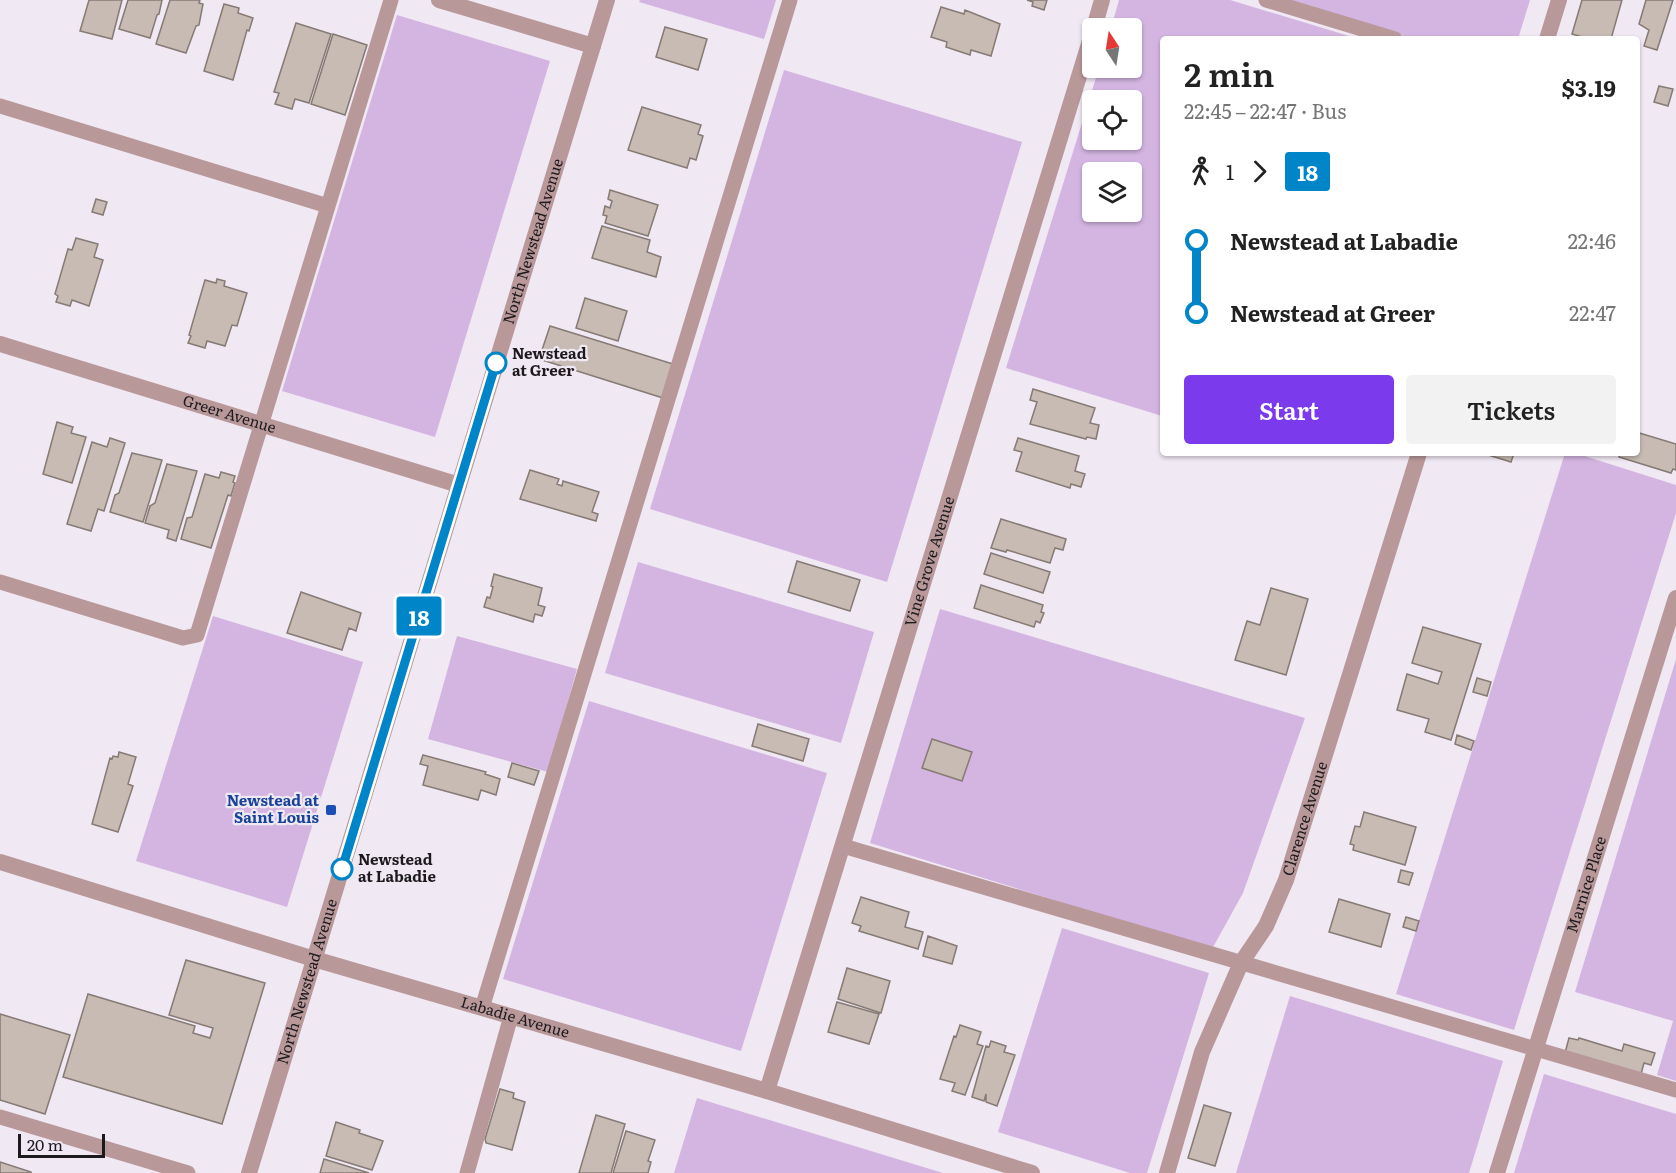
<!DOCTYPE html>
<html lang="en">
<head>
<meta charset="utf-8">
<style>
	body { margin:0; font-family:Literata,serif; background:#f2f2f2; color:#222; height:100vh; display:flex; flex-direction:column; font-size:22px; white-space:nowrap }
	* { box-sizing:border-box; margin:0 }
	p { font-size:20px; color:#767676 }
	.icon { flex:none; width:33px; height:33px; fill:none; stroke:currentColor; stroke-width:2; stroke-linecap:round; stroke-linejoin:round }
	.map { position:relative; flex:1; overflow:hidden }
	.panel { position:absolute; left:1160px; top:36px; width:480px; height:420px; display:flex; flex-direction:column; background:#fff; border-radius:6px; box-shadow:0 2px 4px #0004 }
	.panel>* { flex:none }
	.badge { padding:0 12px; border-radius:4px; font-size:21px; line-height:39px }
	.needle { width:39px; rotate:348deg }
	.controls { position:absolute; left:1082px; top:18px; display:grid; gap:12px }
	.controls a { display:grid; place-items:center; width:60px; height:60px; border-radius:6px; background:#fff; box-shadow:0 2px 4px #0004; font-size:30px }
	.scale { position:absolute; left:18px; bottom:15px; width:87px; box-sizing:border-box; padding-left:6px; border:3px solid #1d1a1e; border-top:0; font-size:16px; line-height:21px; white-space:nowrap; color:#1d1a1e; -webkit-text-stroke:4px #f0e8f3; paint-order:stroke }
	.map>.badge { position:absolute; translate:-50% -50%; box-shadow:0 0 0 3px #fff }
	.legs { display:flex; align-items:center; gap:9px; height:66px; padding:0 24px; font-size:20px }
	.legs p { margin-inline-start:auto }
	.head { display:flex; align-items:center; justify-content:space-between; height:102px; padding:0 24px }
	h1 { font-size:33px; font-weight:600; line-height:45px }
	.primary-button { display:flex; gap:12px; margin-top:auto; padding:12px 24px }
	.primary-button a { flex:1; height:69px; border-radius:6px; background:#7c3aed; color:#fff; font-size:24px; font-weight:600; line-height:69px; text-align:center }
	.primary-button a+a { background:#f2f2f2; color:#222 }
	ul { padding:0 24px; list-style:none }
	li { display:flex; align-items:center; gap:21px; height:72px; font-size:22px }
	li i { display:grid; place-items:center; width:9px; height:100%; margin:0 8px; background:currentColor }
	li i::after { content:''; width:15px; height:15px; margin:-8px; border:4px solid; border-radius:50%; background:#fff }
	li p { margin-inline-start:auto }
	li:first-child i { background:linear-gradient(#0000 50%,currentColor 0) }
	li:last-child i { background:linear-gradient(currentColor 50%,#0000 0) }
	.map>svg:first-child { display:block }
	.green { fill:#d4b5e1; fill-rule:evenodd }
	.building { fill:#c7bbb4; stroke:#867a74; stroke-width:1.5 }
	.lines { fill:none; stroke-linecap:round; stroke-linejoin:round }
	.service { stroke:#b9989a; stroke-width:15 }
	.minor { stroke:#b9989a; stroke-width:16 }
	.tertiary { stroke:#b9989a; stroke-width:16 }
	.line-1-casing { stroke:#fff; stroke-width:14 }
	.line-1 { stroke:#0085c8; stroke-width:9 }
	.stop-1-dot { fill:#fff; stroke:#0085c8; stroke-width:3 }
	.transit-dot { fill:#1a4fb4; stroke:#f0e8f3; stroke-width:2 }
	.labels { text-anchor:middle; stroke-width:4.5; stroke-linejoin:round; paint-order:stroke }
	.street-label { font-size:15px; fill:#1d1a1e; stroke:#f0e8f3 }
	.stop-label { font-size:15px; font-weight:bold; fill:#1d1a1e; stroke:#f0e8f3; text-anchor:start }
	.transit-label { font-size:15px; font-weight:bold; fill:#164399; stroke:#f0e8f3; text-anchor:end }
</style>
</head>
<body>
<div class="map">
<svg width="1676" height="1173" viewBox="0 0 1676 1173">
	<rect width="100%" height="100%" fill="#f0e8f3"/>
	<path class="green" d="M640 0H776L764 39 639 2Z
		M1119 0H1230L1359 39H1162V416L1006 368 1099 68H1131V28H1111ZM1092 100H1131V140H1092ZM1092 172H1131V212H1092Z
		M1287 0H1530L1518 39H1414Z
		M397 15 550 61 435 437 282 391Z
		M784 70 1022 142 887 582 650 509Z
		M1565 453H1575L1676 485V513L1514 1030 1396 994Z
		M638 562 874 632 841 743 605 673Z
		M940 609 1305 718 1243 893 1212 949 870 843Z
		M213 616 363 662 287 907 136 861Z
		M457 636 577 669 548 772 428 739Z
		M1676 659V1081L1657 1075 1673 1021 1575 992Z
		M589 701 827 773 741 1051 503 979Z
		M1062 928 1209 973 1147 1173H1130L998 1132Z
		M1290 996 1503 1061 1469 1173H1236Z
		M1544 1074 1676 1114V1173H1514Z
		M697 1098 943 1173H674Z"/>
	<path class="building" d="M89 0H122L112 39 80 31Z
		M128 0H162L159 14 157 15 150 38 119 29Z
		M170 0H200L199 3 203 4 199 25 196 26 186 53 156 44Z
		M1027 0H1047L1044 10 1032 6 1033 2Z
		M1582 0H1622L1611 39H1589L1572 34Z
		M1646 0H1673L1657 50 1644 46 1649 30 1639 24Z
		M224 4 239 8 238 13 253 18 249 31 247 30 233 80 204 71Z
		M941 7 964 14 965 10 1000 24 991 56 971 50 970 55 946 47 947 42 931 37Z
		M296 23 331 34 309 103 295 99 292 109 275 104 279 93 274 92Z
		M665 27 707 39 698 70 656 57Z
		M333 34 367 45 345 115 311 104Z
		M1659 86 1673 89 1668 106 1654 102Z
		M642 107 701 125 698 134 703 136 696 160 690 158 687 168 628 150Z
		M610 190 658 205 648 236 605 223 607 216 603 215 605 206 610 208 612 201 608 199Z
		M96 199 107 202 103 215 92 212Z
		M602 226 650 240 647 252 661 257 656 277 592 258Z
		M76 238 98 244 94 257 103 260 89 306 72 300 70 306 56 302 58 296 55 294 68 249 72 250Z
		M217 279 225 281 224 286 247 293 237 326 232 325 225 346 207 341 205 348 188 343 191 336 189 335 205 280 216 283Z
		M585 298 627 311 618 341 576 328Z
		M550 326 673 364 663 398 539 359Z
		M1033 389 1095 408 1090 423 1099 425 1096 439 1087 437 1086 439 1030 424 1037 402 1030 400Z
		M57 422 73 427 71 433 86 437 72 483 43 474Z
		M1636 432 1676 444V470L1673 469 1671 473 1619 457 1620 453H1636Z
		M110 438 125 443 104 511 98 509 91 531 67 524 92 442 107 447Z
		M1018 438 1079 456 1075 471 1085 474 1081 487 1071 484 1070 488 1016 471 1022 452 1014 450Z
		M132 453 162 460 143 522 110 512 115 495 119 493Z
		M1482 453H1514L1511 462Z
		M167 464 197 471 176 541 167 538 169 530 145 523 150 506 155 503Z
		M530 470 559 479 557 484 562 486 563 481 599 492 592 512 598 514 596 521 520 499Z
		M221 472 235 476 233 482 235 483 231 496 228 495 211 548 181 539 187 518 192 517 205 474 219 478Z
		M1001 519 1066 539 1063 550 1055 548 1050 563 1007 550 1006 552 991 548Z
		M991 553 1050 572 1043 593 984 574Z
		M797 561 860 580 850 611 788 592Z
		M494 574 542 588 538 605 545 607 542 616 535 614 533 622 484 607 487 597 490 598 493 587 491 586Z
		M981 585 1043 605 1041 612 1044 613 1040 623 1036 621 1034 627 974 608Z
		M1271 588 1308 599 1286 675 1235 660 1247 621 1260 625Z
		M301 592 361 613 356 631 349 628 342 650 287 633Z
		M1423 627 1481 644 1451 740 1425 732 1429 719 1397 710 1407 674 1438 684 1442 672 1412 663Z
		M1477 678 1491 682 1487 696 1473 692Z
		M758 724 809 739 803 761 752 746Z
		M1457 735 1474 741 1471 750 1455 744Z
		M932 739 972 752 962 781 922 768Z
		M119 752 136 757 128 784 133 786 118 832 92 824 110 758 112 759 113 756 118 757Z
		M423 755 486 772 485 774 500 779 496 795 481 790 478 800 423 785 428 766 420 764Z
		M512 763 539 771 534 785 508 777Z
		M1364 812 1416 827 1405 865 1353 850 1354 845 1350 844 1355 826 1360 827Z
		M1401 870 1413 873 1409 885 1398 882Z
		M861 897 909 912 905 927 923 932 918 949 859 931 861 926 852 923Z
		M1339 899 1390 914 1381 947 1329 932Z
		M1406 917 1419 921 1416 931 1403 927Z
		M928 936 957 946 952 964 923 956Z
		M186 960 265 983 222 1124 63 1077 88 994 195 1026 193 1033 210 1038 213 1028 169 1015Z
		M847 968 890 981 881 1013 838 999Z
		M837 1002 879 1014 869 1044 828 1032Z
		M0 1014 70 1035 45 1114 0 1100Z
		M960 1025 981 1032 977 1044 983 1046 965 1095 952 1091 955 1083 940 1079 954 1036 956 1037Z
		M1569 1038 1578 1040 1579 1038 1622 1051 1624 1044 1655 1053 1651 1065 1644 1063 1640 1078 1565 1053Z
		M991 1041 1006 1046 1004 1052 1015 1055 997 1106 986 1102V1094L984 1101 972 1097 986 1046 989 1047Z
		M500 1089 514 1093 513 1098 525 1102 512 1150 486 1143 485 1139Z
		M1204 1105 1231 1113 1215 1166 1188 1158Z
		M596 1115 625 1124 611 1173H579Z
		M336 1122 360 1130 359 1133 383 1141 372 1170 326 1156Z
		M626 1131 655 1140 648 1161 651 1162 648 1173H613Z
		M324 1159 369 1173H320Z
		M0 1162 31 1172V1173H0Z"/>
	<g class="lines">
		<path class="service" d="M1266 0 1395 39
			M0 106 328 206
			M0 582 183 638 197 635 391 0
			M843 846 1676 1090
			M482 1008 790 0
			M0 1117 188 1173
			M467 1173 511 1016"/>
		<g class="minor">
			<path d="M439 0 593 46"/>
			<path d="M1094 28 1102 0"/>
			<path d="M1547 39 1559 0"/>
			<path id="s1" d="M0 344 459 485"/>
			<path id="s2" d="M0 862 314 959 767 1091 1032 1173"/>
			<path id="s3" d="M767 1091 1092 34"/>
			<path id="s4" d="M1167 1173 1202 1052 1241 963 1266 926 1286 880 1419 453"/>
			<path id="s5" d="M1497 1173 1676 598"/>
		</g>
		<path class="tertiary" id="s6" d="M249 1173 607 0"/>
	</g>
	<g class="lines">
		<g class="line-1-casing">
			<path id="line-1" d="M342 869 496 363"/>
		</g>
		<use href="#line-1" class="line-1"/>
	</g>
	<g class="stop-1-dot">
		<circle cx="496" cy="363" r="10"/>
		<circle cx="342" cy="869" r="10"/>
	</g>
	<rect class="transit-dot" x="325" y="804" width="12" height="12" rx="3"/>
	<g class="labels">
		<g class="street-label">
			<text dy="5" stroke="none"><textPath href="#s6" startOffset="974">North Newstead Avenue</textPath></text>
			<text dy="5" stroke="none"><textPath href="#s1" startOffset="240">Greer Avenue</textPath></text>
			<text dy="5" stroke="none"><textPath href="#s3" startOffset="554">Vine Grove Avenue</textPath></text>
			<text dy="5" stroke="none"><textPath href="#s4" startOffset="382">Clarence Avenue</textPath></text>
			<text dy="5" stroke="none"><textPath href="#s5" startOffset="302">Marnice Place</textPath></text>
			<text dy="5" stroke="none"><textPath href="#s6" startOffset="200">North Newstead Avenue</textPath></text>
			<text dy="5" stroke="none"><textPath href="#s2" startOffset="538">Labadie Avenue</textPath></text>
		</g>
		<g class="stop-label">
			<text x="512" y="359">Newstead<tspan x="512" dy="17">at Greer</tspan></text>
			<text x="358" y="865">Newstead<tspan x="358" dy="17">at Labadie</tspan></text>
		</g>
		<g class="transit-label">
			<text x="319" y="806">Newstead at<tspan x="319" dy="17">Saint Louis</tspan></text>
		</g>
	</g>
</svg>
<div class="controls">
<a><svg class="needle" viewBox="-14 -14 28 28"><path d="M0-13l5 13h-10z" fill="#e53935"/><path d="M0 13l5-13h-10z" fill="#767676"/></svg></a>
<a><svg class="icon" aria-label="locate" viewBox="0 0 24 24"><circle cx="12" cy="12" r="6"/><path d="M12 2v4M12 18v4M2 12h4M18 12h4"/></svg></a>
<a><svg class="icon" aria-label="layers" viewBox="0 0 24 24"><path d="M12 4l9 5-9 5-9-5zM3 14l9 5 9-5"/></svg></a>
</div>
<div class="scale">20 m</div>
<b class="badge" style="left:419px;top:616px;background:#0085c8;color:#fff">18</b>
<section class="panel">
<div class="head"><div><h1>2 min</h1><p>22:45 – 22:47 · Bus</p></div><b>$3.19</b></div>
<div class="legs"><svg class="icon" aria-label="walk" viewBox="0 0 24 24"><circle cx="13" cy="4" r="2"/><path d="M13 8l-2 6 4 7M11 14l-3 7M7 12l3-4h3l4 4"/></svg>1<svg class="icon" aria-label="forward" viewBox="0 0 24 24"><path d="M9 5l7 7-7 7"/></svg><b class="badge" style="background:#0085c8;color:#fff">18</b></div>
<ul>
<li><i style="color:#0085c8"></i><b>Newstead at Labadie</b><p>22:46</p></li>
<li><i style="color:#0085c8"></i><b>Newstead at Greer</b><p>22:47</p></li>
</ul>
<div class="primary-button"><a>Start</a><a>Tickets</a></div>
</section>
</div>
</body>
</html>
